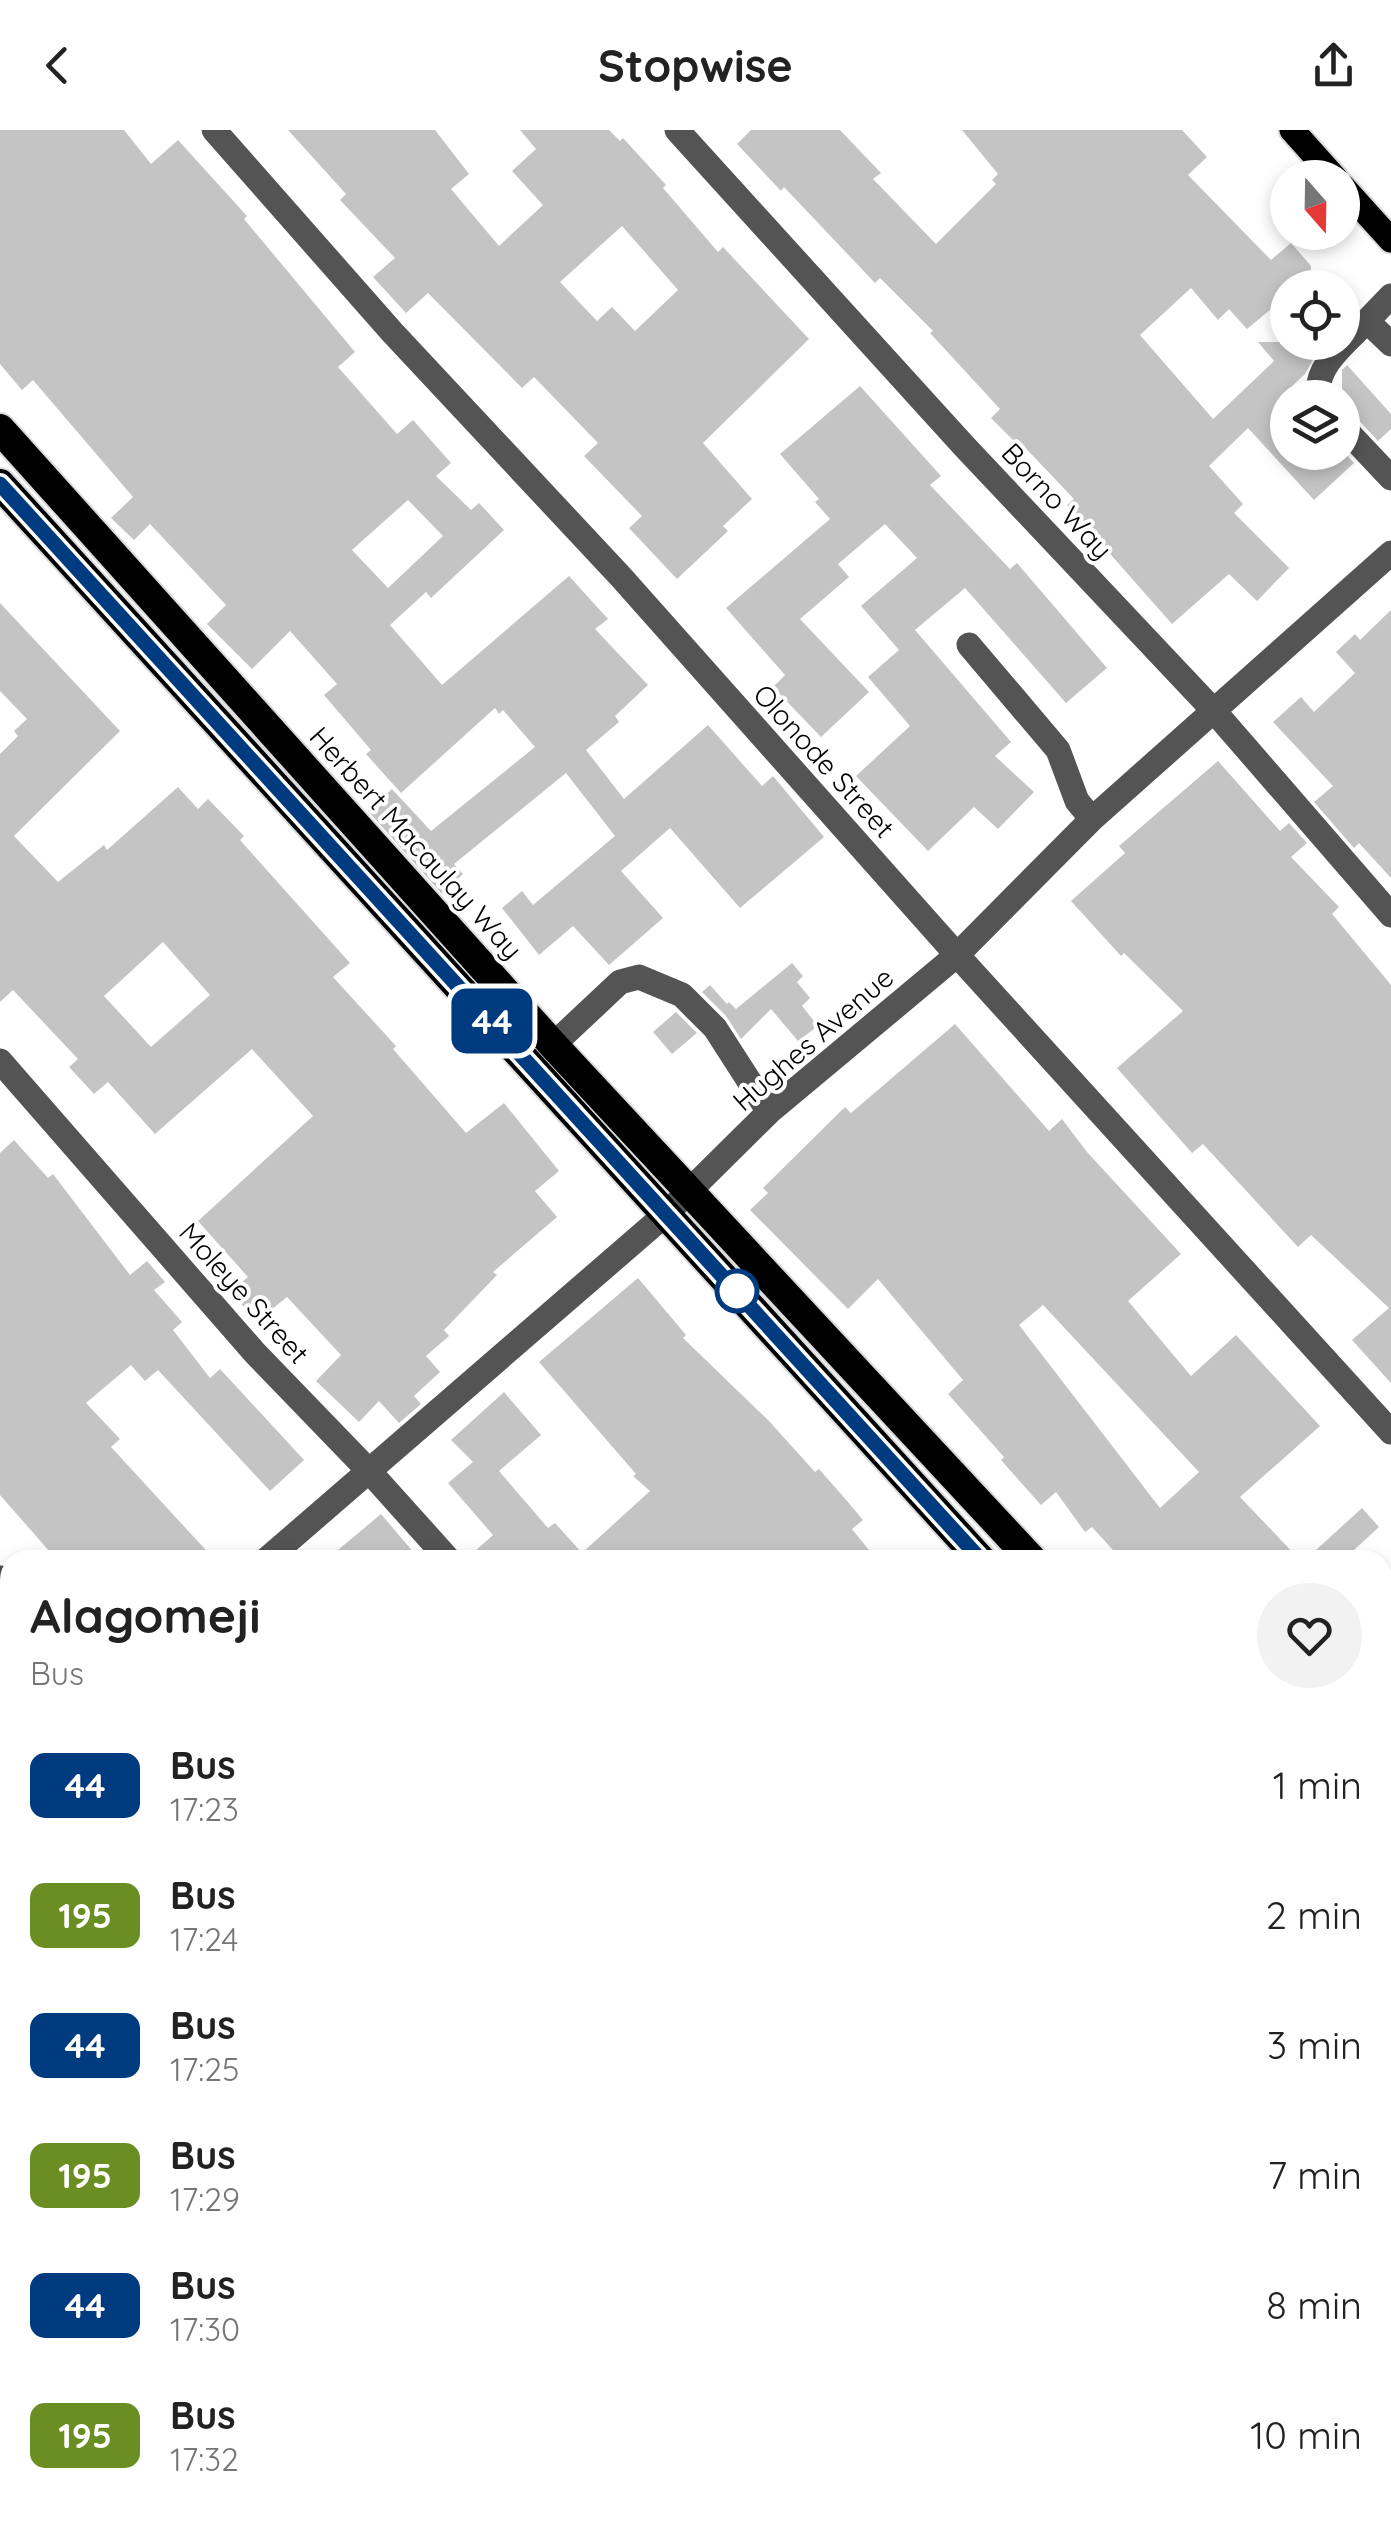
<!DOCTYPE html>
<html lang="en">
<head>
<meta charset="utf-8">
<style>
	body { margin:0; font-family:Quicksand,sans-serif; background:#f2f2f2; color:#222; height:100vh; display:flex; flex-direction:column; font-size:38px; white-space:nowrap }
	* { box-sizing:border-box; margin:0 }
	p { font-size:32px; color:#767676 }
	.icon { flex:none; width:55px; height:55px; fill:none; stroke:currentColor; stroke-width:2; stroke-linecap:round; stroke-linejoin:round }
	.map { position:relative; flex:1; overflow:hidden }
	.sheet { position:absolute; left:0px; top:1420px; width:1392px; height:972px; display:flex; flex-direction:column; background:#fff; border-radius:30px 30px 0 0; box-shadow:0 5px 15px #0003 }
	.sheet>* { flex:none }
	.badge { padding:0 20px; border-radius:15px; font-size:35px; line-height:65px }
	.needle { width:65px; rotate:160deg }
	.fabs { position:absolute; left:1270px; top:30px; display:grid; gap:20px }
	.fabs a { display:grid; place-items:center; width:90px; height:90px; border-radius:50%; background:#fff; box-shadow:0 5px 15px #0003; font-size:50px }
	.map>.badge { position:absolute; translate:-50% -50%; box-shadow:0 0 0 5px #fff }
	.round { display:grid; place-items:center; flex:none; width:105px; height:105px; border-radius:52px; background:#f2f2f2 }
	.summary { display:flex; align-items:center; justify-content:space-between; height:170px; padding:0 30px }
	h1 { font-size:48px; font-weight:800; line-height:75px }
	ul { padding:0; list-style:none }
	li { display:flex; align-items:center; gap:30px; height:130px; padding:0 30px }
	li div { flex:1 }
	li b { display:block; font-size:38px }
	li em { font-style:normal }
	li .badge { min-width:110px; font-weight:700; text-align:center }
	header { display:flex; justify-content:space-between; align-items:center; height:130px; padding:0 30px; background:#fff; font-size:45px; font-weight:800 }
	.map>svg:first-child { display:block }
	.building { fill:#c4c4c4; fill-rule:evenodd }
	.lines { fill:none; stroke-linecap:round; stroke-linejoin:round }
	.major-casing { stroke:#dbdbdb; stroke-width:29 }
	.highway-casing { stroke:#dbdbdb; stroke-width:34 }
	.minor { stroke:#545454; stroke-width:25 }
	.major { stroke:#000; stroke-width:25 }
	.highway { stroke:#000; stroke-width:30 }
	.line-casing { stroke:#fff; stroke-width:22 }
	.line { stroke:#003b80; stroke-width:15 }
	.stop-dot { fill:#fff; stroke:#003b80; stroke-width:5 }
	.labels { text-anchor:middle; stroke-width:8; stroke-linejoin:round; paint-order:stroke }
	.street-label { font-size:28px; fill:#000; stroke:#fff }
</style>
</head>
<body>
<header><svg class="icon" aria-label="back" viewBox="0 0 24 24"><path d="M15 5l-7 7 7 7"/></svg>Stopwise<svg class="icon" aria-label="share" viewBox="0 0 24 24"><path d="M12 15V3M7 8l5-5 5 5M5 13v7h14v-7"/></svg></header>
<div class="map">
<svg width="1391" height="2391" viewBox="0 0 1391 2391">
	<rect width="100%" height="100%" fill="#fff"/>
	<path class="building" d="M0 0H124L151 34 178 10 247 86 244 89 355 222 338 237 397 304 413 290 451 333 436 346 471 380 479 373 504 400 431 468 426 462 390 495 442 555 569 446 608 489 595 499 648 555 615 586 619 592 586 620 624 669 708 595 762 656 773 646 824 707 740 778 670 698 621 741 663 788 609 835 573 796 539 825 502 778 522 761 533 775 615 706 566 643 454 734 463 744 442 764 368 681 392 659 431 701 535 617 503 580 499 584 495 578 401 663 366 624 371 620 324 565 337 554 290 501 252 539 207 494 226 475 150 394 134 410 111 388 133 367 33 250 22 260 0 234ZM408 370 443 406 388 458 352 420Z
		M288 0H435L469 44 451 59 499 116 543 75 512 41 536 19 520 0H609L620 11 623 8 666 55 663 58 718 122 723 117 809 209 703 313 752 369 723 396 728 401 677 449 629 398 642 386 584 326 598 313 534 247 522 258 428 163 406 183 373 147 395 128 340 70 346 64ZM622 96 678 160 635 201 612 177 597 191 560 152Z
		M751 0H840L881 43 873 49 936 114 996 54 992 50 998 44 962 0H1182L1207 27 1188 45 1271 130 1291 113 1311 136V145L1296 158H1288V165L1247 199 1229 179 1218 190 1191 158 1140 205 1213 289 1274 231 1258 212H1323L1305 244 1288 260V322L1342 320 1354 333 1314 370 1248 298 1209 336 1243 374 1234 383 1289 438 1257 471 1229 444 1172 494 1067 375 1074 369 1017 309 1014 311 991 288 1000 279 930 203 933 201 880 148 875 153 784 57 781 61 737 14Z
		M1347 235 1391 284V299L1378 311 1354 285 1342 280V240Z
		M860 256 941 346 930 355 1010 439 1017 433 1107 538 1066 573 965 458 915 500 1011 612 995 626 1034 662 998 699 974 677 928 721 856 646 910 596 868 547 899 520 861 476 917 428 885 394 838 434 849 447 800 489 869 562 821 607 773 557 785 545 726 478 830 389 815 372 819 369 780 324Z
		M0 473 120 601 14 706 58 752 104 715 107 720 178 657 198 679 208 669 244 706 240 710 350 833 333 847 396 916 393 919 466 1003 504 973 559 1041 535 1061 557 1087 493 1142 497 1145 444 1200 449 1206 426 1226 440 1242 414 1266 421 1274 399 1293 379 1271 359 1292 316 1251 341 1225 287 1167 256 1192 231 1161 248 1147 198 1091 313 986 252 919 155 1004 108 952 94 964 69 937 78 929 13 860 0 872V624L18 606 14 601 27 589 0 561ZM163 812 210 865 151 917 104 866Z
		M1391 480V748L1359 713 1354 718 1314 672 1333 656 1273 592 1301 567 1314 582 1355 543 1336 522 1355 504 1360 510Z
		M1218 631 1280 701 1289 693 1307 713 1291 727 1339 777 1332 784 1391 855V1253L1352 1210 1389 1178 1311 1105 1298 1117 1203 1014 1192 1023 1117 938 1183 881 1124 823 1121 826 1071 771 1125 723 1119 716Z
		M792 833 803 846 797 852 810 868 802 876 818 896 798 911 771 879 741 909 726 886 702 862 710 855 727 874 729 872 736 879Z
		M676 882 697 903 672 924 653 902Z
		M955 894 1049 1001 1062 989 1087 1022 1181 1124 1128 1171 1191 1246 1236 1205 1320 1296 1240 1367 1300 1430H1122L1092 1397 1085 1402 1056 1362 1041 1375 1001 1330 1004 1327 948 1264 963 1250 878 1149 848 1179 750 1080 768 1063 763 1058 845 977 851 983ZM1043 1175 1199 1342 1160 1378 1019 1195Z
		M14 1010 48 1048 53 1044 130 1145 147 1131 165 1152 154 1160 182 1192 173 1200 210 1248 220 1239 304 1330 270 1361 158 1240 145 1251 131 1235 86 1273 120 1309 111 1317 215 1430H57L0 1365V1023Z
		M638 1148 686 1205 683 1208 769 1291 815 1342 819 1339 848 1372 863 1390 852 1399 877 1430H465L493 1405 448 1353 473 1332 451 1310 504 1262 541 1305 499 1341 548 1398 555 1393 582 1423 650 1361 633 1346 636 1344 539 1232Z
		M1362 1378 1379 1397 1343 1430H1305Z
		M381 1384 420 1430H326Z"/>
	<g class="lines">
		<g class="major-casing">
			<path id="major" d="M1292 0 1335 48
				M1342 56 1391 110"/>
		</g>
		<g class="highway-casing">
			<path id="highway" d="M0 299 553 915 1032 1430
				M0 354 981 1430
				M1382 1807 1391 1816
				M1382 1881 1391 1891"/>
		</g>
		<path class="minor" d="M214 0 392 202 621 447 957 825 1391 1302
			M677 0 964 316 1214 581 1391 785
			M1367 191 1391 166
			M1320 268C1311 238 1348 211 1367 191L1391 214
			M1342 296 1391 348
			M969 515 1058 620 1077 671 1092 689
			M553 915 620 852 639 847 682 865 715 898 769 982
			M0 931 255 1223 369 1341 449 1430
			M266 1430 667 1083 769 982 957 825 1092 689 1391 423
			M0 1448 10 1459
			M0 1657 10 1649
			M0 1973 10 1984
			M1382 2071 1391 2063
			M390 2382 398 2391
			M851 2382 860 2391
			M163 2391 172 2382"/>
		<use href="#major" class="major"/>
		<use href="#highway" class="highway"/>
	</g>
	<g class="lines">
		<g class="line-casing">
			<path id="line" d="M0 354 981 1430"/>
		</g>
		<use href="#line" class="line"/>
	</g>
	<circle class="stop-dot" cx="737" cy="1161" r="20"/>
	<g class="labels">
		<g class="street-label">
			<text transform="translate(1057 371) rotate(47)" y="10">Borno Way</text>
			<text transform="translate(824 631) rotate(48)" y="10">Olonode Street</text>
			<text transform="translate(416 713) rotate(48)" y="10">Herbert Macaulay Way</text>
			<text transform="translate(813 909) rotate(-41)" y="10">Hughes Avenue</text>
			<text transform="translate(244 1163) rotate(48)" y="10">Moleye Street</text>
		</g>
	</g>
</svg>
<div class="fabs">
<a><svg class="needle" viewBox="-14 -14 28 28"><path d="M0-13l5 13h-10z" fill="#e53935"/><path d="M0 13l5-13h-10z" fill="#767676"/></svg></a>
<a><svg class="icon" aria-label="locate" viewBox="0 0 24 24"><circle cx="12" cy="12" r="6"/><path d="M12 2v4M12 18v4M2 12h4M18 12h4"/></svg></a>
<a><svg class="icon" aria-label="layers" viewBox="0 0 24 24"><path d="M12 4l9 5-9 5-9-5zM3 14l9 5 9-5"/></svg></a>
</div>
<b class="badge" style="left:492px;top:891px;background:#003b80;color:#fff">44</b>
<section class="sheet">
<div class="summary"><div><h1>Alagomeji</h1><p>Bus</p></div><a class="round"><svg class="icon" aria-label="heart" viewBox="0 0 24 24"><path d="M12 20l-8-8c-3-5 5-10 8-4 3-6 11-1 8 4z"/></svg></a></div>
<ul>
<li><span class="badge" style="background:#003b80;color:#fff">44</span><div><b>Bus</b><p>17:23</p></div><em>1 min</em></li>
<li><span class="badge" style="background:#6b8e23;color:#fff">195</span><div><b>Bus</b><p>17:24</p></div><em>2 min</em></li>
<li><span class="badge" style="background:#003b80;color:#fff">44</span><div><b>Bus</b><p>17:25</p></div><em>3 min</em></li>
<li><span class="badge" style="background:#6b8e23;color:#fff">195</span><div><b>Bus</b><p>17:29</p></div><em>7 min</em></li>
<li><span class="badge" style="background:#003b80;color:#fff">44</span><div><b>Bus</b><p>17:30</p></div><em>8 min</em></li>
<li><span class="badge" style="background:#6b8e23;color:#fff">195</span><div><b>Bus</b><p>17:32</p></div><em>10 min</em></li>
</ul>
</section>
</div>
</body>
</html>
